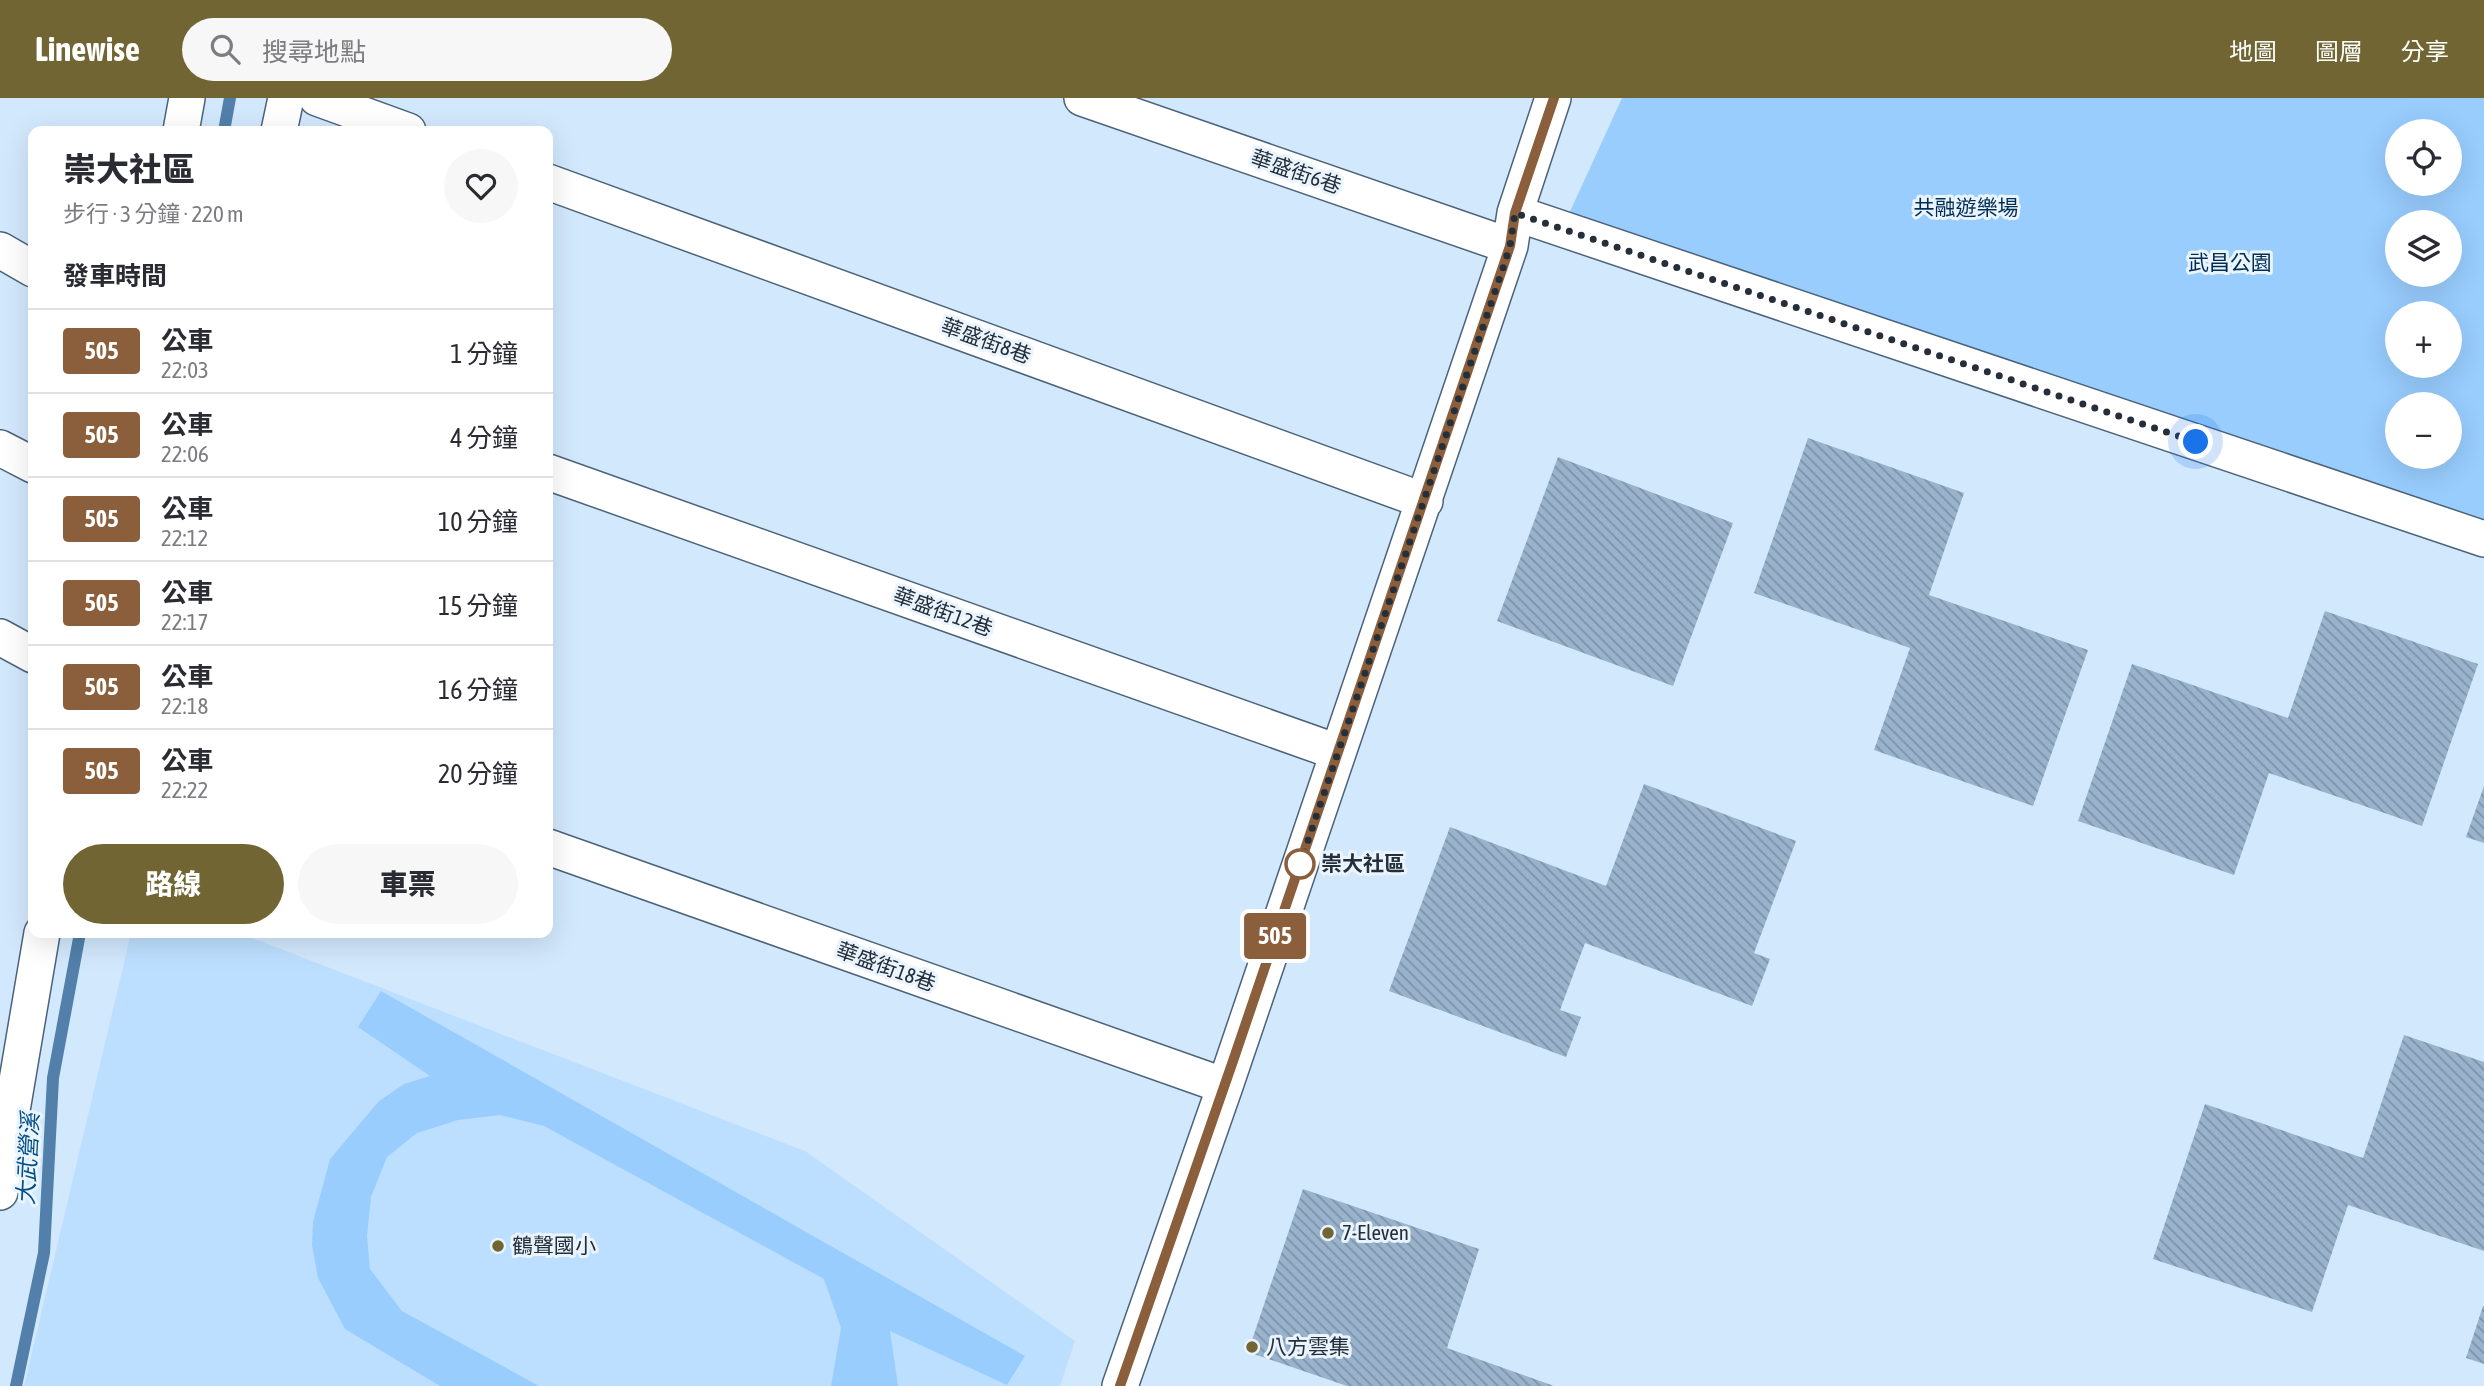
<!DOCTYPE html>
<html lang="zh-TW">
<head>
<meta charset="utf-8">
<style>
	body { margin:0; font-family:"Asap Condensed","Noto Sans TC",sans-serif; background:#f7f7f7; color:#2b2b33; height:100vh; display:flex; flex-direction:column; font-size:26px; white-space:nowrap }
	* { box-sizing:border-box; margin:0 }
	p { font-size:23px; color:#7c7c81 }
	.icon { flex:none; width:38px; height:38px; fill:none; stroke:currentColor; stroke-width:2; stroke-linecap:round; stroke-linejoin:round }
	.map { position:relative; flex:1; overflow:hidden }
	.sheet { position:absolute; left:28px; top:28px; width:525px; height:812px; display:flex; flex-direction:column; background:#fff; border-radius:14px; box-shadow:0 7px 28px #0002 }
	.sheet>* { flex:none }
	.badge { padding:0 14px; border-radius:5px; font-size:24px; line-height:46px }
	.controls { position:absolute; left:2385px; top:21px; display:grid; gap:14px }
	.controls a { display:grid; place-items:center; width:77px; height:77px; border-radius:50%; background:#fff; box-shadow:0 7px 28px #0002; font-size:35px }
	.you { position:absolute; width:35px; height:35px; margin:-18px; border:5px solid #fff; border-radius:50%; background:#1a73e8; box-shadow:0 0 0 10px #1a73e833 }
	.map>.badge { position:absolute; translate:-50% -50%; box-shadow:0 0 0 4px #fff }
	h2 { padding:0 35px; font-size:26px; line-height:63px }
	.round { display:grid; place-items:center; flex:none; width:74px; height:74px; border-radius:37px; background:#f7f7f7 }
	.head { display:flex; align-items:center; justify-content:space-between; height:119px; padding:0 35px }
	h1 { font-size:33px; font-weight:800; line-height:52px }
	.primary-button { display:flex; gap:14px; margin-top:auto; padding:14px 35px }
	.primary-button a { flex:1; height:80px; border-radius:42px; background:#716633; color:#fff; font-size:28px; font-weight:800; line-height:80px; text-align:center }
	.primary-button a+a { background:#f7f7f7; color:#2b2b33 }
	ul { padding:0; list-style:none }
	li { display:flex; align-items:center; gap:21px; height:84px; padding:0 35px; border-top:2px solid #e1e1e2 }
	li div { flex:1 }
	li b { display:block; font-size:26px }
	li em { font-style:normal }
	li .badge { min-width:77px; font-weight:700; text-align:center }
	header { display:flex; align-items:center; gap:42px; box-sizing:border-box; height:98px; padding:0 35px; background:#716633; color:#fff }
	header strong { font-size:33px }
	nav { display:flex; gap:38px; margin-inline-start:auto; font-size:24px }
	.search { width:490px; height:63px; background:#f7f7f7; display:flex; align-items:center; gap:18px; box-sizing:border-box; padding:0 24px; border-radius:38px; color:#7c7c81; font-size:26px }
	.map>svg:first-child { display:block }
	.built { fill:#bddfff }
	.green { fill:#98cdfe; fill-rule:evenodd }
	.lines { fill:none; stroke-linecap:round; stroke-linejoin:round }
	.stream { stroke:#5280aa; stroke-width:12 }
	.building { fill:url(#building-back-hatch) }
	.street-casing { stroke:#4b637a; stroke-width:38 }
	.street { stroke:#fff; stroke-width:35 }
	.line-casing { stroke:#fff; stroke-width:16 }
	.line { stroke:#8b5e3c; stroke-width:10 }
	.walk { stroke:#252f39; stroke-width:7; stroke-dasharray:0 12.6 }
	.stop-dot { fill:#fff; stroke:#8b5e3c; stroke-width:3.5 }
	.poi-dot { fill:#716633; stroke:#e9f4ff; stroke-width:2.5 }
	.labels { text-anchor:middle; stroke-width:6; stroke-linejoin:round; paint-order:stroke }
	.street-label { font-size:21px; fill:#252f39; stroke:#e9f4ff }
	.park-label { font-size:21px; fill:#002e52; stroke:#e9f4ff }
	.stop-label { font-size:21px; font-weight:bold; fill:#252f39; stroke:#e9f4ff; text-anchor:start }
	.poi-label { font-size:21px; fill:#252f39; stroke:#e9f4ff; text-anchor:start }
	.water-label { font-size:23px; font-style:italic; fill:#044f83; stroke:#e9f4ff }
</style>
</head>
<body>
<header>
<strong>Linewise</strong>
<div class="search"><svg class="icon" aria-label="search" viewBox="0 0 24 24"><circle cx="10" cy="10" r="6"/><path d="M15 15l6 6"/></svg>搜尋地點</div>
<nav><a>地圖</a><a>圖層</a><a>分享</a></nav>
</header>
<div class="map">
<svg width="2484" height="1288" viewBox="0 0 2484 1288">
	<defs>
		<pattern id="building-back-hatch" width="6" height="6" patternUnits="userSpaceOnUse" patternTransform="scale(1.75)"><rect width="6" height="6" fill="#99b3cc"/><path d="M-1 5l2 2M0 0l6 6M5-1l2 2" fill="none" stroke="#7d92a7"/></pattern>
	</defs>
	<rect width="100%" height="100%" fill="#d2e8fd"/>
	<path class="built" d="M131 835H239L805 1053 1075 1243 1060 1288H24Z"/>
	<path class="green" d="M1622 0H2484V424L1568 118ZM2398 33H2450V86H2398ZM2398 124H2450V177H2398ZM2398 215H2450V268H2398ZM2398 306H2450V359H2398Z
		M381 893 1025 1258 1007 1287 890 1233 898 1288H831L841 1230 824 1181 544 1028 500 1017 458 1022 417 1035 387 1059 371 1099 367 1138 370 1171 402 1213 539 1288H440L345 1231 318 1180 312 1147 313 1124 330 1061 379 1003 404 986 430 978 358 929Z"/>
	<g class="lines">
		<path class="stream" d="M224 33 230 0
			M16 1288 44 1155 53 980 80 835"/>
	</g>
	<path class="building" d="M1808 340 1964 395 1929 497 2088 552 2033 708 1874 652 1910 550 1754 495Z
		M1558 359 1733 425 1673 588 1497 523Z
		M2325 513 2478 566 2422 728 2269 675 2234 777 2078 723 2132 566 2288 620Z
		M1644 686 1796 743 1754 855 1770 861 1752 908 1585 845 1560 912 1581 919 1566 959 1389 893 1450 729 1606 788Z
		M2484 688V745L2466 739Z
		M2404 937 2484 964V1153L2348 1107 2312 1214 2153 1161 2205 1006 2363 1060Z
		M1303 1091 1479 1151 1447 1250 1554 1288H1347L1248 1254Z
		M2483 1208H2484V1266L2466 1260Z"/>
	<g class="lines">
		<g class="street-casing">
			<path id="street" d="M317 0 408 33
				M1082 0 1510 148
				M181 33 187 0
				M279 33 286 0
				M548 84 1425 403
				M1515 115 2484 441
				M0 152 33 171
				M0 350 33 367
				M548 374 1337 654
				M0 539 33 557
				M548 749 1225 988
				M0 1043 10 1024 42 835
				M0 1094 10 1024
				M1120 1288 1225 988 1510 148 1515 115 1553 0"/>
		</g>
		<use href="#street" class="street"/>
	</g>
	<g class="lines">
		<g class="line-casing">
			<path id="line" d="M1120 1288 1233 963 1510 148 1515 115 1554 0"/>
		</g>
		<use href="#line" class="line"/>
		<path class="walk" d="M1300 766 1502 173 1510 148 1515 115 2196 344"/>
	</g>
	<circle class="stop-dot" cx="1300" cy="766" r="14"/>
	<g class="poi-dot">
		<circle cx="1328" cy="1135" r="7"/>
		<circle cx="498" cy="1148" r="7"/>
		<circle cx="1252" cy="1249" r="7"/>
	</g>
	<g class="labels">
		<g class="street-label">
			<text transform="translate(1296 74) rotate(19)" y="7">華盛街6巷</text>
			<text transform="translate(986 243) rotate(20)" y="7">華盛街8巷</text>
			<text transform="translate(943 514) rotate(20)" y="7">華盛街12巷</text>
			<text transform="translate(886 869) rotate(20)" y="7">華盛街18巷</text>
		</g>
		<g class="park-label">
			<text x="1966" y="117">共融遊樂場</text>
			<text x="2230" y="172">武昌公園</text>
		</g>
		<g class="stop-label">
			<text x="1321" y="773">崇大社區</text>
		</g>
		<g class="poi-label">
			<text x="1342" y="1142">7-Eleven</text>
			<text x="512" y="1155">鶴聲國小</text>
			<text x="1266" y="1256">八方雲集</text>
		</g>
		<g class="water-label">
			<text transform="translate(28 1061) rotate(-87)" y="8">大武營溪</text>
		</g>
	</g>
</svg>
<div class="controls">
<a><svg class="icon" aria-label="locate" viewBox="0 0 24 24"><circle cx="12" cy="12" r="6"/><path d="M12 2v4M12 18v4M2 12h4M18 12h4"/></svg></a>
<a><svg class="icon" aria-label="layers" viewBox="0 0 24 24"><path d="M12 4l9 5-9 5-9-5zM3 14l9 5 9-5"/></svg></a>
<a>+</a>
<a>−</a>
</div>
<div class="you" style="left:2196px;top:344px"></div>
<b class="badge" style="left:1275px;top:838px;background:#8b5e3c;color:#fff">505</b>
<section class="sheet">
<div class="head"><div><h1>崇大社區</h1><p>步行 · 3 分鐘 · 220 m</p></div><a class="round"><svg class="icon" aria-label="heart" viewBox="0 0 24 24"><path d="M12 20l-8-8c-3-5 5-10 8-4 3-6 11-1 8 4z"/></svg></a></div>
<h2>發車時間</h2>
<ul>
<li><span class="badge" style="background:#8b5e3c;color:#fff">505</span><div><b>公車</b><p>22:03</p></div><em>1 分鐘</em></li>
<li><span class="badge" style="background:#8b5e3c;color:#fff">505</span><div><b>公車</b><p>22:06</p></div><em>4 分鐘</em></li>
<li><span class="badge" style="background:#8b5e3c;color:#fff">505</span><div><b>公車</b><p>22:12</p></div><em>10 分鐘</em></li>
<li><span class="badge" style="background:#8b5e3c;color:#fff">505</span><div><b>公車</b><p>22:17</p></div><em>15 分鐘</em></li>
<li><span class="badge" style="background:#8b5e3c;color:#fff">505</span><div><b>公車</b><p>22:18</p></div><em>16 分鐘</em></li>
<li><span class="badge" style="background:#8b5e3c;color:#fff">505</span><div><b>公車</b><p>22:22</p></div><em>20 分鐘</em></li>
</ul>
<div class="primary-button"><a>路線</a><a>車票</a></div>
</section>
</div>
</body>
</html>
